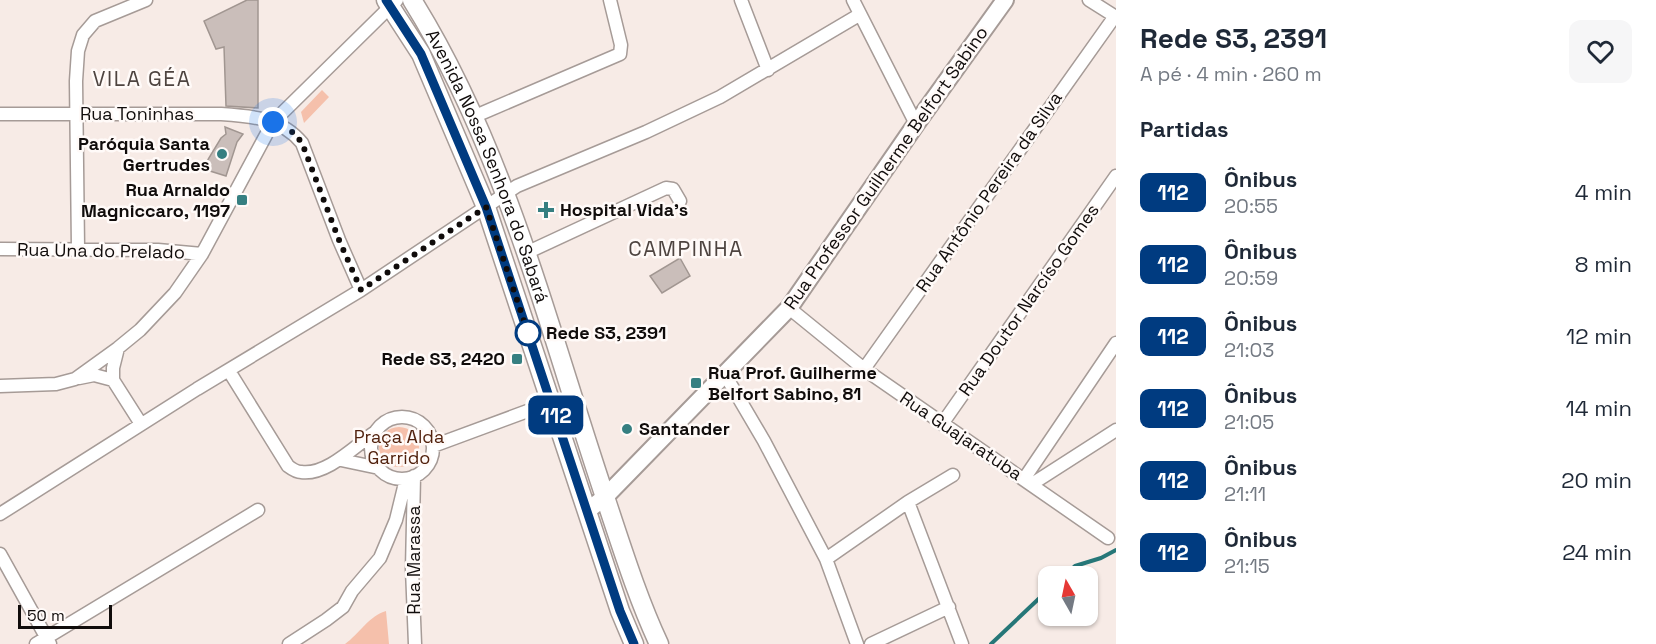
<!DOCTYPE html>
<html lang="pt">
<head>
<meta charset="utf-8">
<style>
	body { margin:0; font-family:"Space Grotesk",sans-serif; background:#f6f6f7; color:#1f2937; height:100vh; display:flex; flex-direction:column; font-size:22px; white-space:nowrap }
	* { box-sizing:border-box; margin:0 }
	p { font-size:20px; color:#747a83 }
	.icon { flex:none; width:33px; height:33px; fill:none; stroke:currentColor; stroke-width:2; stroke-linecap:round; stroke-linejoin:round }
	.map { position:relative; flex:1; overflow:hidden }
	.drawer { display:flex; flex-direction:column; background:#fff; width:540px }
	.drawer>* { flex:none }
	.badge { padding:0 12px; border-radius:9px; font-size:21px; line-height:39px }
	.needle { width:39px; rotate:351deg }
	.tools { position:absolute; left:1038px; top:566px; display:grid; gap:12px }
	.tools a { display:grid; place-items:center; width:60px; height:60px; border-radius:12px; background:#fff; box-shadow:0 2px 4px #0004; font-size:30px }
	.scale { position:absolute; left:18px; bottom:15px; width:94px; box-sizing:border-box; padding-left:6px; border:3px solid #100c0b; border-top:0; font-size:16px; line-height:21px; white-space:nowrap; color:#100c0b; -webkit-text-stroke:4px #fffaf8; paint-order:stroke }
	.you { position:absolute; width:30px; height:30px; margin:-15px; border:4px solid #fff; border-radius:50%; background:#1a73e8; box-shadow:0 0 0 9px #1a73e833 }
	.map>.badge { position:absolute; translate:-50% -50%; box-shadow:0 0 0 3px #fff }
	h2 { padding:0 24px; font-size:22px; line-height:54px }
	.round { display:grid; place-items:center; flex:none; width:63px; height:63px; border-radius:12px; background:#f6f6f7 }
	.head { display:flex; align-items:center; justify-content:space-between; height:102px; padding:0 24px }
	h1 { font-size:28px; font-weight:600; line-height:45px }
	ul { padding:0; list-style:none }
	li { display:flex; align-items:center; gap:18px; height:72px; padding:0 24px }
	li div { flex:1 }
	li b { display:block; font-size:22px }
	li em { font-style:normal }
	li .badge { min-width:66px; font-weight:700; text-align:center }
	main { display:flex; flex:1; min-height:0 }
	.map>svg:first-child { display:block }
	.green { fill:#f5c0ab }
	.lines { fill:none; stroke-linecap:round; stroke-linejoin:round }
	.stream { stroke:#267778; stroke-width:4 }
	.building { fill:#cabeba; stroke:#a19691; stroke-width:1.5 }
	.street-casing { stroke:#a69b97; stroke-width:15 }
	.secondary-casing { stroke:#a69b97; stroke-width:20 }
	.primary-casing { stroke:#a69b97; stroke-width:21 }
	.street { stroke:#fff; stroke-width:12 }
	.secondary { stroke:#fff; stroke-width:16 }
	.primary { stroke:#fff; stroke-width:18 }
	.line-casing { stroke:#fff; stroke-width:14 }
	.line { stroke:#003b80; stroke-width:9 }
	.walk { stroke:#100c0b; stroke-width:6; stroke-dasharray:0 10.8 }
	.poi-dot { fill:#367f81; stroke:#fffaf8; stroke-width:2 }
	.stop-dot { fill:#fff; stroke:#003b80; stroke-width:3 }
	.labels { text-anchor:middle; stroke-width:5; stroke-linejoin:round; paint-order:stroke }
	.street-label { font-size:18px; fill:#100c0b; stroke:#fffaf8 }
	.poi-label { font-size:18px; font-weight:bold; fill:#100c0b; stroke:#fffaf8; text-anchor:end }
	.stop-label { font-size:18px; font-weight:bold; fill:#100c0b; stroke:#fffaf8; text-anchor:start }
	.park-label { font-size:18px; fill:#52220e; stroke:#fffaf8 }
	.quarter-label { font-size:21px; letter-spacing:1.5px; fill:#4e4440; stroke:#fffaf8 }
</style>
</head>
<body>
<main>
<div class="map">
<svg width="1116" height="644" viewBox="0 0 1116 644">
	<rect width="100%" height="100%" fill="#f7ebe6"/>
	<path class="green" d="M322 90 329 97 304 123 301 112Z
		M379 447a20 20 0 1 1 40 0a20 20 0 1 1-40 0Z
		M386 611 389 644H345C359 634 370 615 386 611Z"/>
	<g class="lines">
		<path class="stream" d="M1064 576 1075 566 1101 558 1116 550
			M991 644 1048 590"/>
	</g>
	<path class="building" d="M247 0H258V108L226 106 224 47 216 49 204 21Z
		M225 127 243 134 237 142 226 176 210 171 204 166 221 138 226 134Z
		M680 258 690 276 662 293 650 276Z"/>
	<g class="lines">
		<g class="street-casing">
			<path id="street" d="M741 0 768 70
				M853 0 916 124
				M1089 0 1116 17
				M0 114H221C251 116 282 118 302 143L339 240 361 290
				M473 117 620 54 621 45 610 0
				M78 248 76 81 78 51 83 35 95 21 146 0
				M0 249 158 250 202 254
				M526 253 666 188 673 189 680 201
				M789 308 864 369 1108 538
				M118 348 113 368V380L141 424
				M864 369 1115 16
				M229 371 288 466C292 469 296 472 301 472 326 476 355 446 374 433
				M724 373 764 441 826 559 857 644
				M79 378 94 375 113 380
				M0 386 56 384 75 379 118 348 140 330 175 293 202 254 273 122 397 0
				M371 448a31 31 0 1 1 62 0a31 31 0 1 1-62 0Z
				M942 424 1116 176
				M433 446 552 402
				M341 460 379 468
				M414 476 412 569 415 644
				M1024 479 1116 343
				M1032 484 1116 430
				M908 502 962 644
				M0 514 197 389 361 290 517 186 646 132 720 97 859 15
				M0 554 50 644
				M826 559 908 502 953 475
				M36 644 258 510
				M289 644 326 620 343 607 352 591 380 558 396 520 406 479
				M871 644 949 607"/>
		</g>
		<g class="secondary-casing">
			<path id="secondary" d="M587 511 605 497 789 308 916 124 1005 0"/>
		</g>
		<g class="primary-casing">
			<g id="primary">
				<path d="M386 0 421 54 486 207 620 611 634 644"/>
				<path id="s1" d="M412 0C507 152 550 335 607 503 623 551 638 599 659 644"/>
			</g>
		</g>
		<use href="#street" class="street"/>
		<use href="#secondary" class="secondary"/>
		<use href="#primary" class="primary"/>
	</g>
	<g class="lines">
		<g class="line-casing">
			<path id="line" d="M386 0 421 54 486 207 620 611 634 644"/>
		</g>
		<use href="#line" class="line"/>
		<path class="walk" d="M273 122 294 133 302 143 339 240 361 290 486 207 528 333"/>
	</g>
	<g class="poi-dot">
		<circle cx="222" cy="154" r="6"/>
		<rect x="236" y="194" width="12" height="12" rx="3"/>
		<path d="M543 201h6v6h6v6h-6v6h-6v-6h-6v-6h6z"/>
		<rect x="511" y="353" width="12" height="12" rx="3"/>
		<rect x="690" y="377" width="12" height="12" rx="3"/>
		<circle cx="627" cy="429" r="6"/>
	</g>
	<circle class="stop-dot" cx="528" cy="333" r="12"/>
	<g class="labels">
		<g class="street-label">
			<text x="137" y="120">Rua Toninhas</text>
			<text dy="6" stroke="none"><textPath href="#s1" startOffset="183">Avenida Nossa Senhora do Sabará</textPath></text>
			<text transform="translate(886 168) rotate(-55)" y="6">Rua Professor Guilherme Belfort Sabino</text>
			<text transform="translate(989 192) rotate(-55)" y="6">Rua Antônio Pereira da Silva</text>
			<text transform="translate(101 251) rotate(1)" y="6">Rua Una do Prelado</text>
			<text transform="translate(1029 300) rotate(-55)" y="6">Rua Doutor Narcíso Gomes</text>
			<text transform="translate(961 436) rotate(34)" y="6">Rua Guajaratuba</text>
			<text transform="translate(414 560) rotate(-90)" y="6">Rua Marassa</text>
		</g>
		<g class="poi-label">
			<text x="210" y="150">Paróquia Santa<tspan x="210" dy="21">Gertrudes</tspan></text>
			<text x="230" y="196">Rua Arnaldo<tspan x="230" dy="21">Magniccaro, 1197</tspan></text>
			<text x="560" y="216" text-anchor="start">Hospital Vida's</text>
			<text x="505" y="365">Rede S3, 2420</text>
			<text x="708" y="379" text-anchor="start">Rua Prof. Guilherme<tspan x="708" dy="21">Belfort Sabino, 81</tspan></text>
			<text x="639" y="435" text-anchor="start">Santander</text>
		</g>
		<g class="stop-label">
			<text x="546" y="339">Rede S3, 2391</text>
		</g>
		<g class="park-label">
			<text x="399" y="443">Praça Alda<tspan x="399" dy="21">Garrido</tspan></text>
		</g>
		<g class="quarter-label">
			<text x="142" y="86">VILA GÉA</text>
			<text x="686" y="256">CAMPINHA</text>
		</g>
	</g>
</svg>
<div class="tools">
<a><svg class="needle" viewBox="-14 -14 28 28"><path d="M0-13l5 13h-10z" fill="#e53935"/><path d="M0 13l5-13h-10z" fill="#747a83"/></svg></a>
</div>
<div class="scale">50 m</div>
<div class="you" style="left:273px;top:122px"></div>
<b class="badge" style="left:556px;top:415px;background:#003b80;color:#fff">112</b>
</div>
<section class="drawer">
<div class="head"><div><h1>Rede S3, 2391</h1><p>A pé · 4 min · 260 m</p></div><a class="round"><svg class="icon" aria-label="heart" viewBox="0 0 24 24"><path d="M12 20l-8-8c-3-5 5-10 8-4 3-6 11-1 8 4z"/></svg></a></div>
<h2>Partidas</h2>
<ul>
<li><span class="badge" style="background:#003b80;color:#fff">112</span><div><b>Ônibus</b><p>20:55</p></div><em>4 min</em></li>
<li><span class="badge" style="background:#003b80;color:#fff">112</span><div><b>Ônibus</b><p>20:59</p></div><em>8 min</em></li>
<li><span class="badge" style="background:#003b80;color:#fff">112</span><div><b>Ônibus</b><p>21:03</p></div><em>12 min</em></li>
<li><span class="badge" style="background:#003b80;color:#fff">112</span><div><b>Ônibus</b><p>21:05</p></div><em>14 min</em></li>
<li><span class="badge" style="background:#003b80;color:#fff">112</span><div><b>Ônibus</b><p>21:11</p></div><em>20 min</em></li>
<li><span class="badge" style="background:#003b80;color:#fff">112</span><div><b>Ônibus</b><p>21:15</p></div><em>24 min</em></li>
</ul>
</section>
</main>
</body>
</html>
